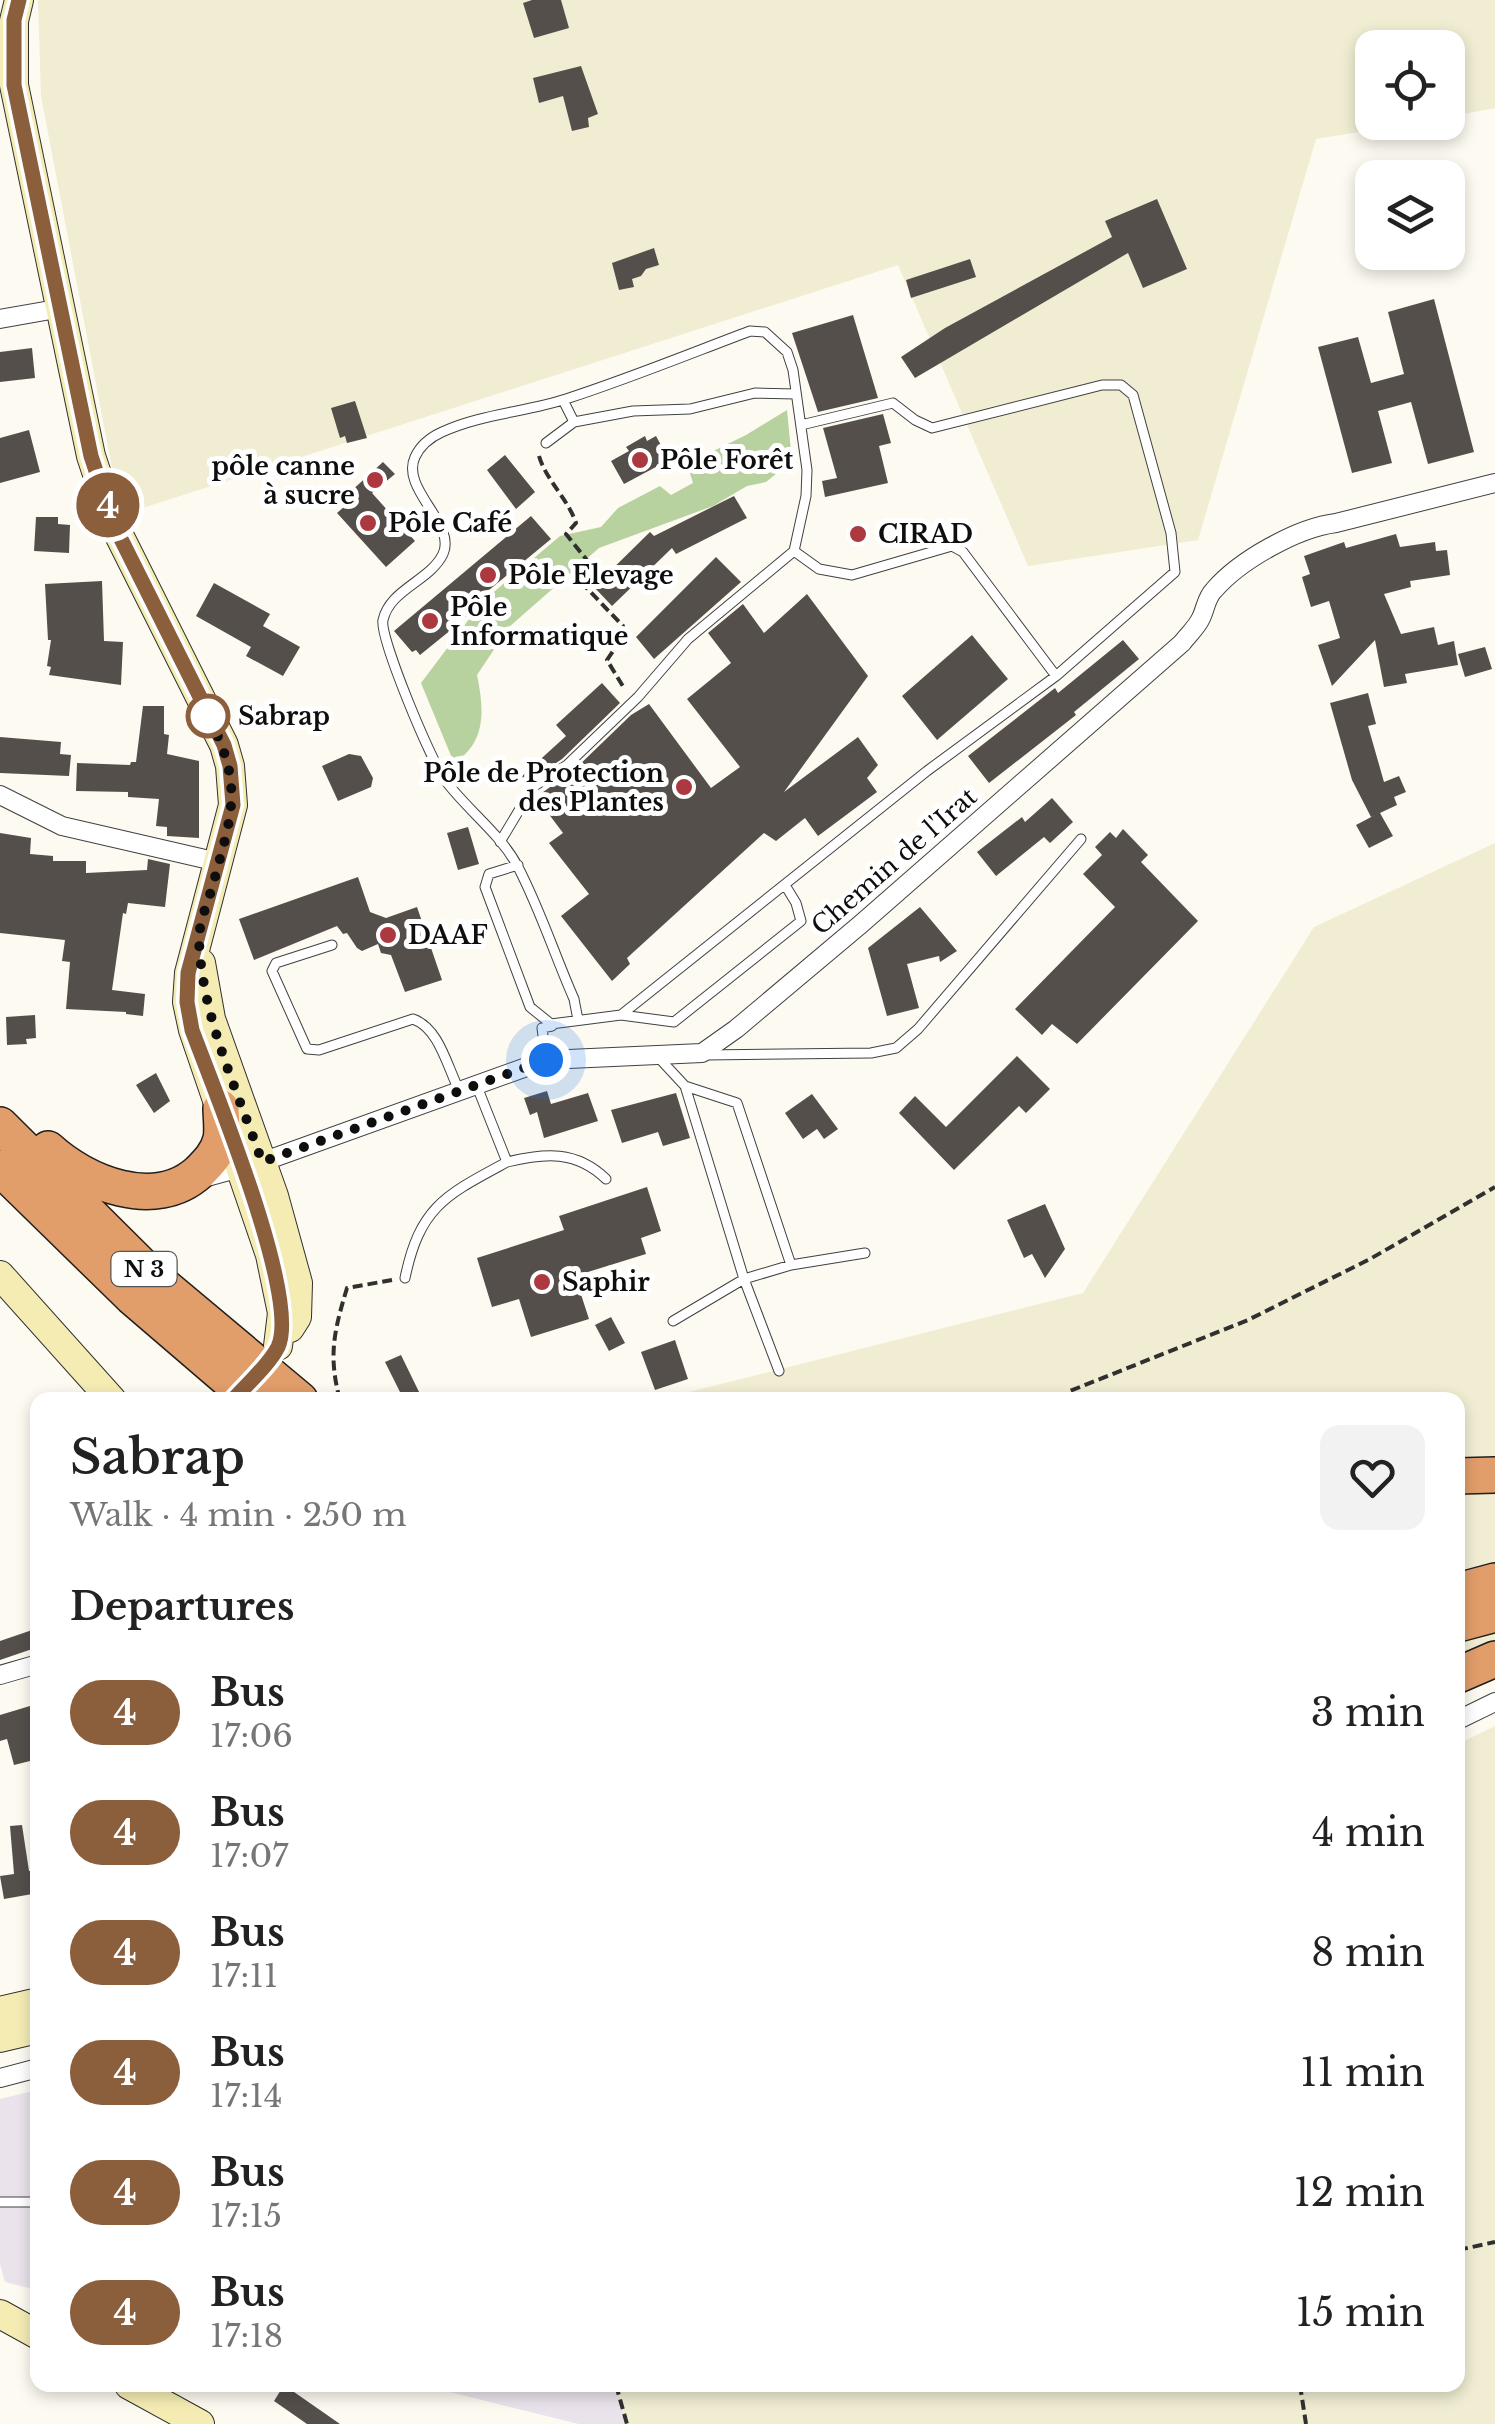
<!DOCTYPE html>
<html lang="en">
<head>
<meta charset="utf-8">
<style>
	body { margin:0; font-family:"Libre Baskerville",serif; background:#f2f2f2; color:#222; height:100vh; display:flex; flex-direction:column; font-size:38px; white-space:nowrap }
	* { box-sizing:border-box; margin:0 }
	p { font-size:32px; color:#767676 }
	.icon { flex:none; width:55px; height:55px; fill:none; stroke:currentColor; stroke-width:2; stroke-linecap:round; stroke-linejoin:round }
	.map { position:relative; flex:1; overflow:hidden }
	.panel { position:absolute; left:30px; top:1392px; width:1435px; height:1000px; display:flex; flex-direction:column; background:#fff; border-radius:20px; box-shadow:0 5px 15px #0003 }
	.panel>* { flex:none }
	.badge { padding:0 20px; border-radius:32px; font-size:35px; line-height:65px }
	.tools { position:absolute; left:1355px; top:30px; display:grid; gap:20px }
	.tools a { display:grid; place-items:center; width:110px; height:110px; border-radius:20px; background:#fff; box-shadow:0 5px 15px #0003; font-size:50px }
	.you { position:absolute; width:50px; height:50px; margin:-25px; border:8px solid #fff; border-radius:50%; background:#1a73e8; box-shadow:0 0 0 15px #1a73e833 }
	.map>.badge { position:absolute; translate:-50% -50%; box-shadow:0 0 0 5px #fff }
	h2 { padding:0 40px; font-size:38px; line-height:90px }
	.round { display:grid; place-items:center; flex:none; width:105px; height:105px; border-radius:20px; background:#f2f2f2 }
	.headline { display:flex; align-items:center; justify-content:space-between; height:170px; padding:0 40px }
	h1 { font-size:48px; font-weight:600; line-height:75px }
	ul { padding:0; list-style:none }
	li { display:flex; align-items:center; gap:30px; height:120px; padding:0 40px }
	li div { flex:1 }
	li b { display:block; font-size:38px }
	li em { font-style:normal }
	li .badge { min-width:110px; font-weight:700; text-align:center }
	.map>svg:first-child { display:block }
	.industrial { fill:#eae3eb }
	.farmland { fill:#f0edd3 }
	.forest { fill:#b8d29f }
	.building { fill:#554f4c }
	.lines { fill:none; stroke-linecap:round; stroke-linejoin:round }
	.lane-casing { stroke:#414141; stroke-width:11 }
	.street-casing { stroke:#414141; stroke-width:20 }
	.secondary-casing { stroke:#303030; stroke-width:30 }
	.highway-casing { stroke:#1f1f1f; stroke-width:38 }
	.path { stroke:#303030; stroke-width:4; stroke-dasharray:10 5; stroke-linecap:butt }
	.lane { stroke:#fff; stroke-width:9 }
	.street { stroke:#fff; stroke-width:18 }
	.secondary { stroke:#f5ecb4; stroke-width:28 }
	.highway { stroke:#e19d6a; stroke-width:35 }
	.line-casing { stroke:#fff; stroke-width:22 }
	.line { stroke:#8b5e3c; stroke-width:15 }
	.walk { stroke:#0e0e0e; stroke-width:10; stroke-dasharray:0 18 }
	.poi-dot { fill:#ac3840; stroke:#fff; stroke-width:4 }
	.stop-dot { fill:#fff; stroke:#8b5e3c; stroke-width:5 }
	.labels { text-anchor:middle; stroke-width:10; stroke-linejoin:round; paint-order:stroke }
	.shield { fill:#fff; stroke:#565656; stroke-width:2.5 }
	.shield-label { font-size:22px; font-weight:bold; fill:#0e0e0e }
	.poi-label { font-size:25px; font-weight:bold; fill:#0e0e0e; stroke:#fff; text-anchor:start }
	.stop-label { font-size:25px; font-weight:bold; fill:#0e0e0e; stroke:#fff; text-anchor:start }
	.street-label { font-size:25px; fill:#0e0e0e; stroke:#fff }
</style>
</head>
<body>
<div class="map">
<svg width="1495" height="2424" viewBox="0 0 1495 2424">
	<rect width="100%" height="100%" fill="#fdfaf1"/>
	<path class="industrial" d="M37 2090V2290L5 2282 0 2264V2099Z
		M421 2385H616L627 2424H579Z"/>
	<path class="farmland" d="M38 0H1495V108L1448 117V48H1372V122L1413 123 1316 139 1198 540 1028 566 898 265 121 515 41 96Z
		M1495 843V1654L1458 1662V1400H672L673 1396 1083 1293 1314 927Z
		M1495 1726V2424H627L616 2385H1458V1744Z"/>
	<path class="forest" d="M787 410 792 461 766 482 747 486 713 506 599 548 509 627 477 675C484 709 487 742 454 763L421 683 482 602 560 536 601 527 618 508 660 486 671 495 693 483 687 464 746 435Z"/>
	<path class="building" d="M532 0H561L569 28 534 38 523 3Z
		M581 66 598 114 588 118 589 127 572 131 563 96 539 103 533 78Z
		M1157 199 1187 269 1143 288 1128 253 915 378 901 357 945 328 1112 237 1105 221Z
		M654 248 659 265 646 269 641 276 632 279 634 287 619 290 612 263Z
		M970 259 976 277 911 298 906 280Z
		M1434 299 1474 452 1428 464 1411 402 1378 411 1392 463 1352 473 1318 347 1358 337 1371 383 1404 374 1388 312Z
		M853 315 878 398 818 412 792 333Z
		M32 348 35 378 0 382V352Z
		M355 401 367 438 347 443 345 436 340 438 331 408Z
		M883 414 891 443 879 446 888 483 825 497 822 481 837 478 823 428Z
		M29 430 40 472 0 483V438Z
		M645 436 647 441 656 436 669 460 624 484 611 461 629 451 626 447Z
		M505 455 535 492 516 509 487 470Z
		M383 462 395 474 372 493 415 541 386 567 337 513 354 498 349 493Z
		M734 496 747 518 676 554 672 548 612 606 594 587 650 532 654 536Z
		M531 516 551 539 466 609 470 613 457 625 420 655 416 650 412 652 394 631Z
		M36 517H58V524L70 525 69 553 34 551Z
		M1396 534 1400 547 1435 542 1436 551 1447 550 1450 575 1410 581 1411 587 1384 594 1401 634 1434 627 1438 645 1454 641 1458 665 1405 674 1407 683 1384 687 1375 640 1332 686 1318 645 1340 638 1329 601 1311 607 1302 577 1310 574 1304 556 1344 542 1346 548Z
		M716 557 741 582 654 659 636 637Z
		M102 581 104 641 123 642 121 685 49 675 51 667 47 666 51 640H48L45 584Z
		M214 583 270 614 263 626 300 647 283 676 246 656 251 647 196 616Z
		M807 594 868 676 784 792 858 737 878 765 867 778 877 792 818 836 805 818 776 841 764 833 627 958 630 964 612 981 561 916 589 894 549 843 563 833 536 797 573 771 631 715 649 704 711 788 740 767 687 699 731 663 708 633 743 604 764 633Z
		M972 635 1008 679 937 740 902 696Z
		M1123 640 1139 659 1074 712 1076 715 989 783 968 756 1055 688 1058 693Z
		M1485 647 1492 669 1465 677 1458 654Z
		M602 683 620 703 562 759 526 783 521 777 566 736 556 725Z
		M1368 693 1376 724 1368 726 1384 782 1399 776 1406 792 1394 797 1397 805 1380 813 1393 836 1369 848 1356 825 1375 815 1371 817 1352 780 1330 703Z
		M143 706H164V734L169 735 167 754 199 761V838L167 836V827L156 826 159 799 128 797V792L76 791 77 763 130 765 131 762H136Z
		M0 737 61 742 60 754 71 755 69 776 0 773Z
		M349 754 361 756 373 778 371 787 338 801 322 766Z
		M1052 798 1073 822 1050 843 1044 837 996 876 977 852 1022 817 1025 822Z
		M468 827 479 864 458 870 447 833Z
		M1123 829 1148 855 1141 862 1198 921 1077 1044 1052 1024 1042 1035 1015 1009 1115 907 1083 874 1102 855 1095 847 1110 832 1116 838Z
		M0 833 31 838 30 854 53 856V861H86V873L147 870 148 859 170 864 165 907 128 903 126 914 123 913 112 990 145 994 143 1016 126 1014V1012L66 1009 70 962 62 961 65 940 0 933Z
		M358 877 370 912 386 918 417 907 442 980 405 992 391 955 381 953 378 944 362 951 357 948 347 933 343 934 337 926 254 960 239 919Z
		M920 907 957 951 940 962 939 956 907 964 919 1008 887 1016 868 948Z
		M35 1015 36 1038 26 1039 27 1044 7 1045 6 1017Z
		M1017 1056 1050 1089 1026 1113 1019 1106 954 1170 899 1113 915 1096 946 1127Z
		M156 1073 170 1101 154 1113 136 1085Z
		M547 1091 551 1104 588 1093 598 1121 544 1138 537 1112 530 1115 524 1098Z
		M676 1093 690 1138 663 1146 658 1132 622 1143 611 1110Z
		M812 1094 838 1129 824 1139 817 1129 803 1139 785 1113Z
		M647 1187 661 1231 641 1238 646 1254 575 1276 589 1319 531 1337 519 1299 492 1307 477 1258 564 1230 559 1216Z
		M1045 1204 1065 1249 1045 1278 1032 1254 1024 1258 1007 1220Z
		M611 1317 625 1343 609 1351 595 1325Z
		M675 1340 688 1379 655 1390 641 1352Z
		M401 1355 420 1394 408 1400H404L385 1362Z
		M38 1628V1647L0 1660V1641Z
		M30 1706 31 1711 38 1709V1759L14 1765 7 1739 0 1741V1715Z
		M22 1825 29 1871 38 1870V1893L4 1899 0 1876 14 1874 10 1826Z
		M284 2385 340 2424H307L274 2401Z"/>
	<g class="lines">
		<g class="lane-casing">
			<path id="lane" d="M574 422 633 411 690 409 755 393 796 394
				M546 443 574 422 563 400
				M794 551 819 569 852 575 952 546 963 552 1056 676
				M500 842 533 787 567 765 638 697 688 639 794 551 806 496 807 470 793 370 787 352 765 332 750 331C689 354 628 379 566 399 526 412 481 414 442 432 431 437 420 446 415 457 400 489 457 524 443 554 430 581 390 589 383 620 379 637 432 763 445 780 467 810 501 834 518 867 540 909 555 956 574 999L578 1020
				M518 865 489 874 485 887 530 1007 551 1024 621 1015 674 1022 801 921 796 903 785 885
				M332 945 276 963 272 971 307 1049 319 1050 413 1019C439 1028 447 1066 459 1090
				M621 1015 927 771 1056 676 1175 572 1171 533 1133 395 1121 385H1102L932 428 915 420 893 403 801 425
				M705 1055 871 1053 896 1048 918 1029 1081 839
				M659 1058 685 1086 737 1103 791 1265
				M546 1060 542 1028 552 1026
				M476 1084 507 1162C545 1153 576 1150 606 1179
				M685 1086 744 1279 779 1371
				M405 1278C420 1206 446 1195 507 1162
				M673 1321 744 1279 791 1265 865 1253
				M0 2202H38"/>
		</g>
		<g class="street-casing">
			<path id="street" d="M0 319 62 308
				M0 795 62 826 218 862
				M203 1178 262 1162 546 1060 702 1053 736 1029 861 924 1182 643C1188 635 1197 627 1201 618 1206 608 1206 598 1214 590 1240 560 1297 528 1336 523L1495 483
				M0 1675 38 1664
				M1458 1720 1495 1702
				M0 2078 38 2068"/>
		</g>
		<g class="secondary-casing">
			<path id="secondary" d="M19 0 14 21V85L91 456 114 525 224 745 230 766 233 805 189 973 187 1002 193 1030 270 1255 282 1313 278 1346
				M201 963 211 1019 274 1196 298 1283 297 1317 290 1328
				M0 1275 112 1400
				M0 2011 38 2002
				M0 2038 38 2029
				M0 2314 38 2335
				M129 2385 200 2424"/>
		</g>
		<g class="highway-casing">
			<path id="highway" d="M0 1125 152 1276 300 1400
				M48 1149C85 1183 155 1212 199 1172 208 1163 218 1153 221 1139 223 1130 221 1117 221 1108
				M0 1168 132 1297 252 1400
				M1458 1476 1495 1475
				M1458 1591 1495 1581
				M1458 1624 1495 1614
				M1458 1675 1495 1659"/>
		</g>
		<path class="path" d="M539 456C546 480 568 499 576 523L566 534 590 564 581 582 623 626V636L607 660 624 688
			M340 1400C328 1356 334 1331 347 1288L392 1280
			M1059 1400 1070 1391 1248 1320 1370 1259 1495 1187
			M1458 2250 1495 2242
			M616 2385 627 2424
			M1300 2385 1306 2424"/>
		<use href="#lane" class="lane"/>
		<use href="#street" class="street"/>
		<use href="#secondary" class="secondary"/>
		<use href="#highway" class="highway"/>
	</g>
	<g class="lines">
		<g class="line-casing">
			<path id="line" d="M19 0 14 20V85L91 456 114 525 224 745 230 766 233 805 188 973 187 1002 192 1030C213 1087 301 1298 278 1347 269 1365 247 1384 233 1400"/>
		</g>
		<use href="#line" class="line"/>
		<path class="walk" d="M208 716 205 710C245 785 233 810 212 888 207 904 199 923 199 940 202 1018 237 1089 262 1162L546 1060"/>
	</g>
	<g class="poi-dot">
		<circle cx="640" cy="460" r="10"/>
		<circle cx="375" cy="480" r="10"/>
		<circle cx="368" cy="523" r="10"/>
		<circle cx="858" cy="534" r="10"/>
		<circle cx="488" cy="575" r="10"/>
		<circle cx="430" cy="621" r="10"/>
		<circle cx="684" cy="787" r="10"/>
		<circle cx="388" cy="935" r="10"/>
		<circle cx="542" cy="1282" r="10"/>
	</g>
	<circle class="stop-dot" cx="208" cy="716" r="20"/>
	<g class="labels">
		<rect class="shield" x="111.5" y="1252" width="65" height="34" rx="8"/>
		<g class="shield-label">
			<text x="144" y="1277">N 3</text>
		</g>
		<g class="poi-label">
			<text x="660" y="469">Pôle Forêt</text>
			<text x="355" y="475" text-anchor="end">pôle canne<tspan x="355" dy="29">à sucre</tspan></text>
			<text x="388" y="532">Pôle Café</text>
			<text x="878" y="543">CIRAD</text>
			<text x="508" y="584">Pôle Elevage</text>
			<text x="450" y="616">Pôle<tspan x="450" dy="29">Informatique</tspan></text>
			<text x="664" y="782" text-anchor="end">Pôle de Protection<tspan x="664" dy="29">des Plantes</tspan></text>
			<text x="408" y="944">DAAF</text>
			<text x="562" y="1291">Saphir</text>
		</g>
		<g class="stop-label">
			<text x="238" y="725">Sabrap</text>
		</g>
		<g class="street-label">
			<text transform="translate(894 861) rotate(-41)" y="9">Chemin de l'Irat</text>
		</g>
	</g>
</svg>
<div class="tools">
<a><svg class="icon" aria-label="locate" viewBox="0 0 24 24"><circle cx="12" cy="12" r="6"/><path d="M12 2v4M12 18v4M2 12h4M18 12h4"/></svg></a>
<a><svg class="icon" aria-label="layers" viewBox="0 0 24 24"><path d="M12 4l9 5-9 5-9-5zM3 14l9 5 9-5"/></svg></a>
</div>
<div class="you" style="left:546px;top:1060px"></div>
<b class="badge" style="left:108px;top:505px;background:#8b5e3c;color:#fff">4</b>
<section class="panel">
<div class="headline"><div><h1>Sabrap</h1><p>Walk · 4 min · 250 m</p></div><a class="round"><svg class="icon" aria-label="heart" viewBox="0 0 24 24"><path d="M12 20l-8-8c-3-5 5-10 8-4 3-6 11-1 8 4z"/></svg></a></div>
<h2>Departures</h2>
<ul>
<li><span class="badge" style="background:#8b5e3c;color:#fff">4</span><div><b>Bus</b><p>17:06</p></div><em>3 min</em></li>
<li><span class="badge" style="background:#8b5e3c;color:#fff">4</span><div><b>Bus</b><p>17:07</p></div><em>4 min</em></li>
<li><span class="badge" style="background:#8b5e3c;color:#fff">4</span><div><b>Bus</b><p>17:11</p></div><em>8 min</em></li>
<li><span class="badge" style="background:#8b5e3c;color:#fff">4</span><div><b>Bus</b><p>17:14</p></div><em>11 min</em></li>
<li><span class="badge" style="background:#8b5e3c;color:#fff">4</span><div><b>Bus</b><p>17:15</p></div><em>12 min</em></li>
<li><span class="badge" style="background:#8b5e3c;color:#fff">4</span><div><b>Bus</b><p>17:18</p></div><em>15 min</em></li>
</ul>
</section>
</div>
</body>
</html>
